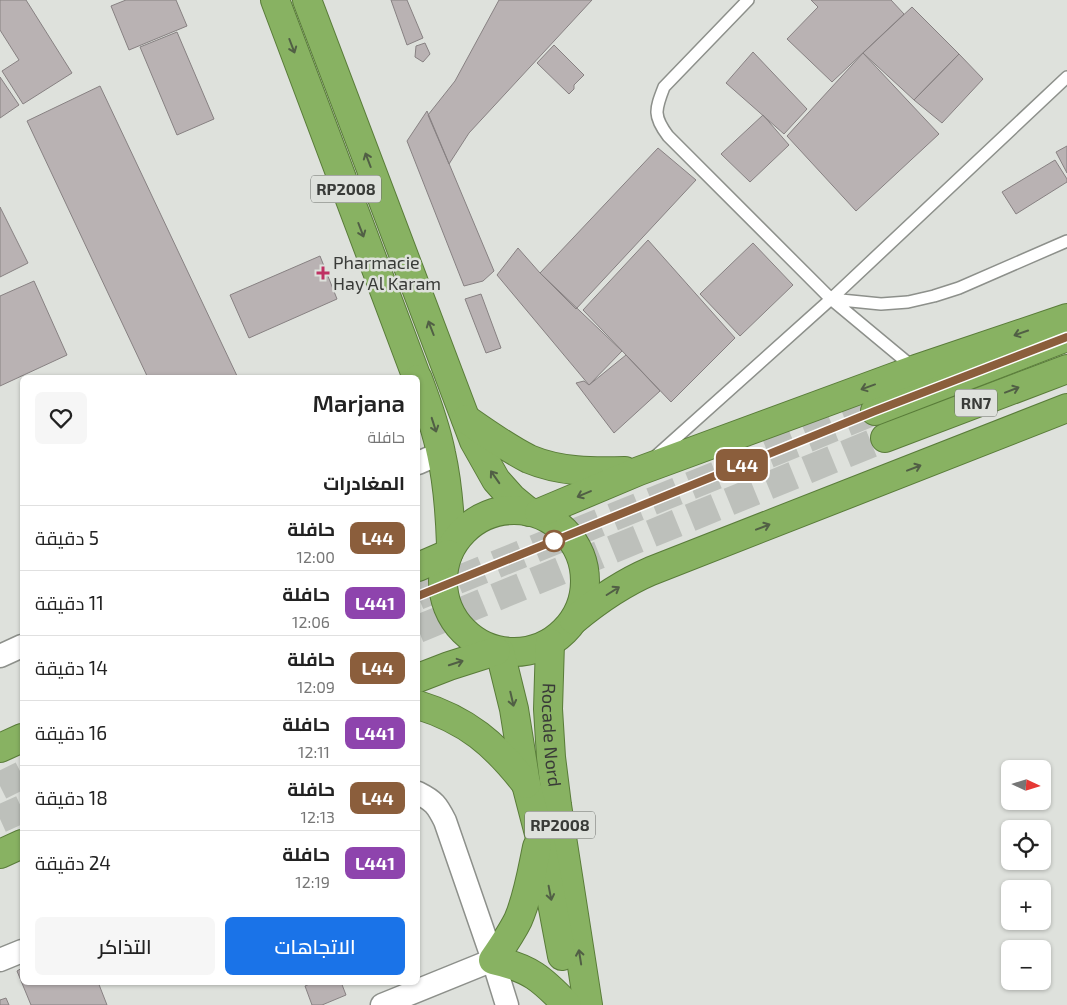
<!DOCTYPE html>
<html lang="ar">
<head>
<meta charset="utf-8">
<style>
	body { margin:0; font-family:"Exo 2",Cairo,sans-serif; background:#f6f6f6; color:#222; direction:rtl; height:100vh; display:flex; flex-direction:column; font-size:19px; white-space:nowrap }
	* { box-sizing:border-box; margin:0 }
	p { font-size:16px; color:#767676 }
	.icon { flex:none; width:28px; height:28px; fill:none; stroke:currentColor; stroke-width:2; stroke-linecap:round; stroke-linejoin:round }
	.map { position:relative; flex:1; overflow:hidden; direction:ltr }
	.drawer { position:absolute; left:20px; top:375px; width:400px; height:610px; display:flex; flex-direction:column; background:#fff; border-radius:8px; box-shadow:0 1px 4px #0004; direction:rtl }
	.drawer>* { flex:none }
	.badge { padding:0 10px; border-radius:8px; font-size:18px; line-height:32px }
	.needle { width:32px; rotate:94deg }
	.tools { position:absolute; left:1001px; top:760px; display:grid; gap:10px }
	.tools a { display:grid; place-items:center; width:50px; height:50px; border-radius:8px; background:#fff; box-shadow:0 1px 4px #0004; font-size:25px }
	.map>.badge { position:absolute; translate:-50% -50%; box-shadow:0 0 0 2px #fff }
	h2 { padding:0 15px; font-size:19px; line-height:45px }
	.round { display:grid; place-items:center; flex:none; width:52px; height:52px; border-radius:8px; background:#f6f6f6 }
	.overview { display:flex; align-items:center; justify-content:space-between; height:85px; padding:0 15px }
	h1 { font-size:24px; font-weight:600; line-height:38px }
	.cta { display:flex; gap:10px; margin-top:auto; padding:10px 15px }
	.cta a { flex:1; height:58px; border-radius:8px; background:#1a73e8; color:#fff; font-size:20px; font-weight:600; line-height:58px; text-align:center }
	.cta a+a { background:#f6f6f6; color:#222 }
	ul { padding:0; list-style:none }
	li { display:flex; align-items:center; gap:15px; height:65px; padding:0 15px; border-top:1px solid #e0e0e0 }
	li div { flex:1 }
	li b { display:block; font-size:19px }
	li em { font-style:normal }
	li .badge { min-width:55px; font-weight:700; text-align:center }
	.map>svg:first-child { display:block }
	.building { fill:#b9b2b3; stroke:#878182 }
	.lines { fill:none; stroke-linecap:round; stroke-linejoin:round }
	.trunk-tunnel { stroke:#bdc0bb; stroke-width:28; stroke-dasharray:28 14; stroke-linecap:butt }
	.service-casing { stroke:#8d908b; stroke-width:14 }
	.minor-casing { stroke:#8d908b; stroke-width:25 }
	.trunk-casing { stroke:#597c39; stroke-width:30 }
	.service { stroke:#fff; stroke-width:11 }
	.minor { stroke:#fff; stroke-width:22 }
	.trunk { stroke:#88b262; stroke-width:28 }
	.oneway { stroke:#515f45 }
	.line-casing { stroke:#fff; stroke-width:11 }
	.line { stroke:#8b5e3c; stroke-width:8 }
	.poi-dot { fill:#bf3163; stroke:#dee1dc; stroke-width:2 }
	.stop-dot { fill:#fff; stroke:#8b5e3c; stroke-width:2.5 }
	.labels { text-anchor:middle; stroke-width:5; stroke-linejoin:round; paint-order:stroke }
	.shield { fill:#dee1dc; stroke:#6a6d69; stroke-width:1 }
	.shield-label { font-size:16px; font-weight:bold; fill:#393b38 }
	.poi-label { font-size:18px; fill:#393b38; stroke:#dee1dc; text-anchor:start }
	.street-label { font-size:18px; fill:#393b38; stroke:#dee1dc }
</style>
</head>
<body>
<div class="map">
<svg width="1067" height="1005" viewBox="0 0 1067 1005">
	<rect width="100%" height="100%" fill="#dee1dc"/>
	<path class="building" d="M0 0H26L72 73 23 104 2 71 19 60 0 30Z
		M126 0H176L187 26 129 50 111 6Z
		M391 0H407L423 38 407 45Z
		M499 0H592L469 133 449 164 428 115 455 81Z
		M811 0H891L904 14 832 82 787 39 818 7Z
		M912 7 959 54 914 100 863 53Z
		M177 32 214 119 177 135 140 47Z
		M425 43 430 54 423 62 415 57 416 46Z
		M554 45 584 75 574 85V89L569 94 537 63Z
		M753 52 807 109 784 134 726 83Z
		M863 53 939 134 856 211 787 136Z
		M959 54 983 79 942 123 914 100Z
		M0 77 19 105 0 118Z
		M100 86 238 378H148L27 121Z
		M427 111 494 271 483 281 464 286 407 141Z
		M763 115 789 145 750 182 721 154Z
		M1067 146V173L1056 152Z
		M658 148 696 180 576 309 540 273Z
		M1055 160 1067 179V182L1016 214 1002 192Z
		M0 207 28 263 0 277Z
		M648 240 735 338 671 402 583 310Z
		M753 243 793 285 740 336 700 294Z
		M518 248 540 273 622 351 589 385 497 275Z
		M320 256 337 299 249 338 230 295Z
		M34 281 67 355 0 386V296Z
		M481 294 501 348 486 353 465 299Z
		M626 355 660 391 614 433 576 383 584 381 589 385Z
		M22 968V982H98L107 1005H31L17 971Z
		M314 982H341L346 995 322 1005H312L305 986Z
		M6 998 9 1005H0V1000Z"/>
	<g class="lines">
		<path class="trunk-tunnel" d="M418 596 875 411
			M418 629 885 438
			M0 786 22 775
			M0 819 22 809"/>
		<g class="service-casing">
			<path id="service" d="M748 0 664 87C655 110 653 116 668 136L831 299 914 368
				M831 299 881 304 908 302 934 296 959 288 1067 241
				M657 455 831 299 1067 77"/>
		</g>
		<g class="minor-casing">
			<path id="minor" d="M418 463 441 453
				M0 656 22 646
				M418 793C434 801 437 805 445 821L493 960 507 1005
				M0 960 22 951
				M382 1005 493 960"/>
		</g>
		<g class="trunk-casing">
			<g id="trunk">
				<path d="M275 0 417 378"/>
				<path d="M307 0 474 441 496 480 512 498 529 512"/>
				<path d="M418 379C427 403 436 428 441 453 448 484 450 514 451 545"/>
				<path d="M875 411 1067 337"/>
				<path d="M466 419C486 433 507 448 529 459 560 472 593 472 625 471"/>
				<path d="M885 438 1067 369"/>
				<circle cx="514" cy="581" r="71"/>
				<path d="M539 513 639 471 916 369 1067 318"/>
				<path d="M418 567 448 554"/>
				<path d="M574 620C598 600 623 583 651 571L1067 408"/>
				<path id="s1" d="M550 643 548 709 551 757 557 805 588 1005"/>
				<path d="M500 652 514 709 526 784 539 834 562 956"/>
				<path d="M418 678 449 666 496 651"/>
				<path d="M418 705C467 720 495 744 526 784"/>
				<path d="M0 748 22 738"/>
				<path d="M537 847C532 871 528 897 518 920 511 934 502 947 493 960 530 968 542 979 567 1005"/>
				<path d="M0 854 22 844"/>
			</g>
		</g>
		<use href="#service" class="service"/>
		<use href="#minor" class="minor"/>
		<use href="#trunk" class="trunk"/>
	</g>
	<defs><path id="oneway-shaft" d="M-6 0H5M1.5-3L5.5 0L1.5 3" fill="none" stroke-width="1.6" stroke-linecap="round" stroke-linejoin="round" transform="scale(1.25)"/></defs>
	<g class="oneway">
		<use href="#oneway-shaft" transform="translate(292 46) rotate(69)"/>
		<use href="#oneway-shaft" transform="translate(368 160) rotate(-111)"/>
		<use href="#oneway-shaft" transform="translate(361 230) rotate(69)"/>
		<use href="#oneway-shaft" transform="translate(431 328) rotate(-111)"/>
		<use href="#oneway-shaft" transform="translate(1021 333) rotate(161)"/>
		<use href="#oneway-shaft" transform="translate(868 387) rotate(160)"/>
		<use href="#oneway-shaft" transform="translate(1012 390) rotate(-21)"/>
		<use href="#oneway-shaft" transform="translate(434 425) rotate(72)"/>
		<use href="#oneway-shaft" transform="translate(914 468) rotate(-21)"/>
		<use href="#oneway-shaft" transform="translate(495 477) rotate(-125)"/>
		<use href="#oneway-shaft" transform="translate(584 494) rotate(157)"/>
		<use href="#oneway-shaft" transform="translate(763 527) rotate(-21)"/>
		<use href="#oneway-shaft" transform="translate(613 591) rotate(-32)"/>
		<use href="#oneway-shaft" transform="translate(456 663) rotate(-18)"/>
		<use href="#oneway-shaft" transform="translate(512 699) rotate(77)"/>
		<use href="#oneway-shaft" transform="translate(550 893) rotate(79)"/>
		<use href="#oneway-shaft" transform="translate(580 957) rotate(-99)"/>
	</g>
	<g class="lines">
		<g class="line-casing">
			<path id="line" d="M418 596 875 411 1067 337"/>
		</g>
		<use href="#line" class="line"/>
	</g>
	<path class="poi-dot" d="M320.5 265.5h5v5h5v5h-5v5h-5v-5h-5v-5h5z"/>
	<circle class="stop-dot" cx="554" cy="541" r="10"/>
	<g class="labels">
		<g class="shield">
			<rect x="311" y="175.5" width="70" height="27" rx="4"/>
			<rect x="955" y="389.5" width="42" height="27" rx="4"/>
			<rect x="525" y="811.5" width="70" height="27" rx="4"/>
		</g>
		<g class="shield-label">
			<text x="346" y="195">RP2008</text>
			<text x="976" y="409">RN7</text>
			<text x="560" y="831">RP2008</text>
		</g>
		<g class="poi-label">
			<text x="333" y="269">Pharmacie<tspan x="333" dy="21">Hay Al Karam</tspan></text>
		</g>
		<g class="street-label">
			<text dy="6" stroke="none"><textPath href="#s1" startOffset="92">Rocade Nord</textPath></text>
		</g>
	</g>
</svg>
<div class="tools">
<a><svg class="needle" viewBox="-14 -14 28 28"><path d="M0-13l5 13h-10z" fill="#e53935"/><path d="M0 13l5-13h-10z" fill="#767676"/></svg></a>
<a><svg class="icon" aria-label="locate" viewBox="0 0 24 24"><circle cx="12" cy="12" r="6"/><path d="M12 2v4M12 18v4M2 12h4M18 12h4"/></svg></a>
<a>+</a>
<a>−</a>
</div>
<b class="badge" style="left:742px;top:465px;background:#8b5e3c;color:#fff">L44</b>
<section class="drawer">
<div class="overview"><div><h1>Marjana</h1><p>حافلة</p></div><a class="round"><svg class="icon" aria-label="heart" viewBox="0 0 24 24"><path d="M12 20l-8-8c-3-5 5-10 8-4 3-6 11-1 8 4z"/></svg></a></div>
<h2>المغادرات</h2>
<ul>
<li><span class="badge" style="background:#8b5e3c;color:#fff">L44</span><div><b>حافلة</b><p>12:00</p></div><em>5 دقيقة</em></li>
<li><span class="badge" style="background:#8e44ad;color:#fff">L441</span><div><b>حافلة</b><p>12:06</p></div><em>11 دقيقة</em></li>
<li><span class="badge" style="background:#8b5e3c;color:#fff">L44</span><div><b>حافلة</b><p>12:09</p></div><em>14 دقيقة</em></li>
<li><span class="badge" style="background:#8e44ad;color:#fff">L441</span><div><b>حافلة</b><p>12:11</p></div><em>16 دقيقة</em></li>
<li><span class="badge" style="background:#8b5e3c;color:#fff">L44</span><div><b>حافلة</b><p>12:13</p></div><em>18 دقيقة</em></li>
<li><span class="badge" style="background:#8e44ad;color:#fff">L441</span><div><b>حافلة</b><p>12:19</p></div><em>24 دقيقة</em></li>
</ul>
<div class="cta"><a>الاتجاهات</a><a>التذاكر</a></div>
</section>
</div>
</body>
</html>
